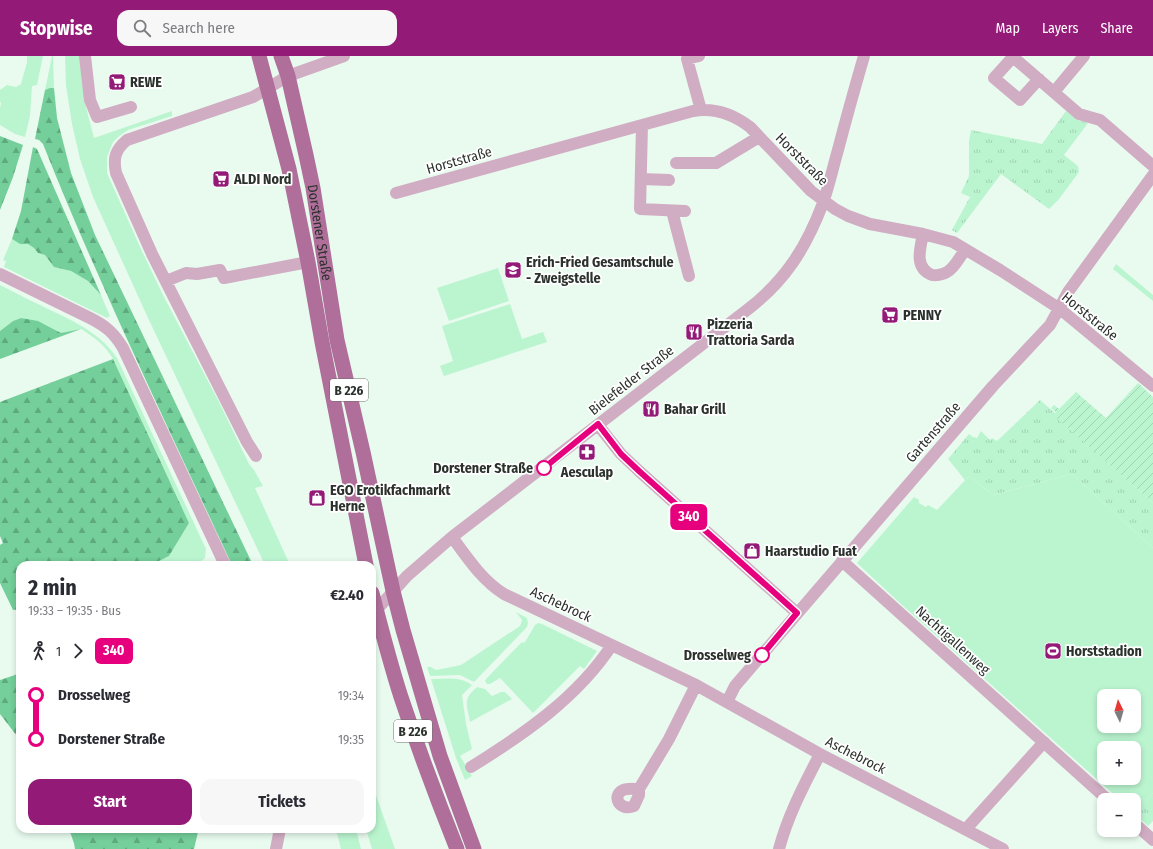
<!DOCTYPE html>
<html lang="en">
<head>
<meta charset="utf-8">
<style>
	body { margin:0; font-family:"Fira Sans Condensed",sans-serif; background:#f7f7f7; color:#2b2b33; height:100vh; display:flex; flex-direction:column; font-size:15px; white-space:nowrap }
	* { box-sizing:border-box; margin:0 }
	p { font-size:13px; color:#7c7c81 }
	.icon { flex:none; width:22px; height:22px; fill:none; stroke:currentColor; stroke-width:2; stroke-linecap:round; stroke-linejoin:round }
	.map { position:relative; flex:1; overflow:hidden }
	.sheet { position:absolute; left:16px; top:505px; width:360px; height:272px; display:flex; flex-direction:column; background:#fff; border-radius:12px; box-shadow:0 2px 6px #0003 }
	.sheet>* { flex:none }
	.badge { padding:0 8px; border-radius:6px; font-size:14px; line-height:26px }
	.needle { width:26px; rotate:355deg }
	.fabs { position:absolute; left:1097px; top:633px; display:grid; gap:8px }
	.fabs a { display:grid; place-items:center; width:44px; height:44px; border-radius:8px; background:#fff; box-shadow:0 2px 6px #0003; font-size:20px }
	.map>.badge { position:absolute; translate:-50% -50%; box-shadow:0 0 0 2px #fff }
	.legs { display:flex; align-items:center; gap:6px; height:44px; padding:0 12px; font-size:13px }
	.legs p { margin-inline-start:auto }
	.headline { display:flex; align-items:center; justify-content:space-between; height:68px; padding:0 12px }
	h1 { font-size:22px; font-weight:700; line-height:30px }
	.action { display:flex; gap:8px; margin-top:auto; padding:8px 12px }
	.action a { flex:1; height:46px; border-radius:12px; background:#931a77; color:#fff; font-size:16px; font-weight:700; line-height:46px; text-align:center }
	.action a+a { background:#f7f7f7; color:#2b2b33 }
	ul { padding:0 12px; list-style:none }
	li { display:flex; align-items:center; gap:14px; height:44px; font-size:15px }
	li i { display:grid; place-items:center; width:6px; height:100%; margin:0 5px; background:currentColor }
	li i::after { content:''; width:10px; height:10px; margin:-5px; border:3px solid; border-radius:50%; background:#fff }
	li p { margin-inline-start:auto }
	li:first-child i { background:linear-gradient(#0000 50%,currentColor 0) }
	li:last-child i { background:linear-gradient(currentColor 50%,#0000 0) }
	header { display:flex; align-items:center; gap:24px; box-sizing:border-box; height:56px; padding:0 20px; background:#931a77; color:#fff }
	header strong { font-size:19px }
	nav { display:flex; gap:22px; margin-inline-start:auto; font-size:14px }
	.search { width:280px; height:36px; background:#f7f7f7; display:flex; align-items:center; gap:10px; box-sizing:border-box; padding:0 14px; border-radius:12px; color:#7c7c81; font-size:15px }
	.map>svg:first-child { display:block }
	.grass { fill:#bbf5d0; fill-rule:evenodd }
	.forest { fill:url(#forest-firs) }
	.park { fill:url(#park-tufts) }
	.garden { fill:url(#garden-furrows) }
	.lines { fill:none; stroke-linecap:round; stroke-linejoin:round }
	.minor { stroke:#d1adc4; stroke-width:12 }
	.major { stroke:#af6f9a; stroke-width:15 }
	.line-1-casing { stroke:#fff; stroke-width:9 }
	.line-1 { stroke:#e6007e; stroke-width:6 }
	.stop-1-dot { fill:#fff; stroke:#e6007e; stroke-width:2 }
	.labels { text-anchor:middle; stroke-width:3.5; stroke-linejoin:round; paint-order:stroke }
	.shield { fill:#fff; stroke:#6b706c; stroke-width:1 }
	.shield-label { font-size:13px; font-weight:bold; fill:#2b322d }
	.poi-label { font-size:14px; font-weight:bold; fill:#2b322d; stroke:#fff; text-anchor:start }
	.street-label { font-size:14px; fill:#2b322d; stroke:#fff }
	.stop-label { font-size:14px; font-weight:bold; fill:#2b322d; stroke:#fff; text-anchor:end }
</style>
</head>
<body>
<header>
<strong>Stopwise</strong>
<div class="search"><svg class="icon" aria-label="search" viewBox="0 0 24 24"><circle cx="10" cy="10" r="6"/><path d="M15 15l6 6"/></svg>Search here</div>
<nav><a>Map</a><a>Layers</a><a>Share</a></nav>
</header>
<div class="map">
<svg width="1153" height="793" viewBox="0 0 1153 793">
	<defs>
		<pattern id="forest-firs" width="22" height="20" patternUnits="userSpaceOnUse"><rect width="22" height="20" fill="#74cf9a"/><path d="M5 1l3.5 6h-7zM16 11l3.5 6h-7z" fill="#5fa97e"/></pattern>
		<pattern id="park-tufts" width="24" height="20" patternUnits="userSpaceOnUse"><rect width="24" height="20" fill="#bbf5d0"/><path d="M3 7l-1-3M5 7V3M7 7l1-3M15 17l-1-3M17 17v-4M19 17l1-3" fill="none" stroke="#a1d2b3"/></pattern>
		<pattern id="garden-furrows" width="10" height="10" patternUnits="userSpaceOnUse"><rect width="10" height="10" fill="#bbf5d0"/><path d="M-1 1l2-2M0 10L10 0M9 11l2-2" fill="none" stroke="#a1d2b3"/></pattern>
	</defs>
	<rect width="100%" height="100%" fill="#e9fbef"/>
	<path class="grass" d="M27 0H43L37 29 32 30 30 60 25 81 15 78 0 69V52L1 47 0 46V34L7 29 16 31 21 28 27 6Z
		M52 0H53L54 32 45 34Z
		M65 0H82L85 47 94 82 172 55V60L128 74 118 81 113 86 107 101V117L141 193 163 239 220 348 249 408 254 414 263 430 255 432 290 509H265L148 262 93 141 80 103 72 68 66 30Z
		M12 183 20 188H28L34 192 38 197 45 199 54 211 71 215 88 225 101 239 110 260 107 262 4 211 6 205 3 204Z
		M1116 208 1153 239V245L1113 213Z
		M498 212 509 245 449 265 437 232Z
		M0 229C17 238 34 246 50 254 76 266 101 278 117 302L206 493 205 502 196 509H151L169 500 189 467 113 303C104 288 95 282 81 273L61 277 44 268 21 262 13 265 0 275Z
		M510 248 522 283 543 276 547 286 444 320 440 310 453 305 442 270Z
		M1072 418 1153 492V737L1134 757V744H1120L902 549 857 507 914 441 919 444V447L926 451 928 449 937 454 969 420 993 439ZM1104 640H1134V670H1104ZM1104 692H1134V722H1104Z
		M516 556 527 562 528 567 527 571 474 626 460 619 430 620 427 611H431L436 614 461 609 520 570 522 564Z
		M538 567 542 568 597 595 584 613 580 610 533 657 500 622 490 628H487L485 625 486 623 521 587 525 586 535 569Z
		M431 623C446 623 460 620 472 629L462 639 466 668 472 693 460 700 472 720 465 724 456 702Z
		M477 631 485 633 492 640 501 636H505L512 643 470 666C467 648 462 644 477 631Z
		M372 728 395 793H372L366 773H372Z
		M336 773H356L361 793H341Z"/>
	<path class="forest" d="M50 32H54L57 62 71 117 95 179 253 509H232C167 369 100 231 43 88L39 84 35 83 45 34Z
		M0 80 23 89 13 121 0 154Z
		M33 91 37 93 101 239 88 225 71 215 54 211 45 199 38 197 34 192 28 188H20L12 183 21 155Z
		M21 262 38 265 61 277 81 273 0 303V275L13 265Z
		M113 303 189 467 169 500 151 509H20V553L13 554 0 527V489L3 487 0 480V346Z
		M20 614V684L0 658V624L15 619Z
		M69 773H197L198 776 194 793H75L74 787Z"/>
	<path class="park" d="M1066 55 1078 64 1088 67 1064 99 1078 110 1079 116 1059 143 1049 153 1001 118 957 177 952 174 970 141 961 137 969 120V85L971 74 1042 88Z
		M1040 344 1055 357 1054 359 1153 447V492L1072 418 993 439 969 420 965 424 948 403 969 378 973 381 977 382 981 375 990 384 992 382 997 385Z
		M1153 737V765L1148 770 1134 757Z"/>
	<path class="garden" d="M1138 327 1153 341V447L1053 359 1056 356 1051 352 1054 349 1059 353 1076 336 1106 362Z"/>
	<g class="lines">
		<path class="minor" d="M85 0 90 44 97 61 131 51
			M699 0 687 3 701 54
			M1014 0 1013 1 1079 58 1100 64 1153 110
			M1013 1 994 22 1020 44 1039 23
			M1054 36 1084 0
			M642 69 640 153 685 155
			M676 107H716L759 81
			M641 123 669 124
			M396 137 693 55C715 51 733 58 750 71L811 135 835 153 848 160 870 168 923 178 953 186 1000 214 1060 253 1153 330
			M672 155 689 220
			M923 178C920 193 914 212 932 219 936 220 944 218 947 216 955 212 960 200 965 194
			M0 218 90 262C106 270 114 277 123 292L225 509
			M166 225 186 217 197 218 220 214 224 222 308 206
			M598 369 621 398 639 415 797 557
			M256 400 247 386 152 198 116 117C113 102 115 94 127 84L253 41 288 20 344 0
			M452 481C468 503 482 524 504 538L696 629 820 698 1003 793
			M842 505 1108 744
			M372 559 407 520 452 481 747 254C785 225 806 192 823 147 829 130 833 111 838 94 846 63 855 31 864 0
			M727 646 735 630 993 330 1050 269 1068 236 1153 119
			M471 711C524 678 577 642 612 589
			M639 733C634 733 628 732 623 734 611 740 620 756 634 750L639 739V733L669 683 696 629
			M1134 767 1153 784
			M966 773 1044 686
			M276 793 280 773
			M779 793C788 759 804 729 820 698"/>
		<g class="major">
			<path d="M259 0 289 113 308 206 322 286 366 509"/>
			<path id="s1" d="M281 0 288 20 306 99 313 132 337 284 363 396 393 535 403 574 440 700 474 793"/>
			<path d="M372 537C381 572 390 607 401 641 418 692 437 743 457 793"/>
		</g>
	</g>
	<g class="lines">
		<g class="line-1-casing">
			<path id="line-1" d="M544 412 598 368 621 398 639 415 797 557 762 599"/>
		</g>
		<use href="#line-1" class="line-1"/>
	</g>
	<defs>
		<g id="supermarket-square" transform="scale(0.9)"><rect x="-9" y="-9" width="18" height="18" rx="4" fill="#931a77" stroke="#fff"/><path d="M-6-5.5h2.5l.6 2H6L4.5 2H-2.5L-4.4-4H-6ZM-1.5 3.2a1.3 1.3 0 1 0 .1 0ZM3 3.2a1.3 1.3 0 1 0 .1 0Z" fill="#fff"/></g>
		<g id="school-square" transform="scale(0.9)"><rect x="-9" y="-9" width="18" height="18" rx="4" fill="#931a77" stroke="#fff"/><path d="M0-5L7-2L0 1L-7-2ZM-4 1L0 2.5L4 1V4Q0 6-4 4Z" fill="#fff"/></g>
		<g id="restaurant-square" transform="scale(0.9)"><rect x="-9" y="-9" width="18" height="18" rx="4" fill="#931a77" stroke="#fff"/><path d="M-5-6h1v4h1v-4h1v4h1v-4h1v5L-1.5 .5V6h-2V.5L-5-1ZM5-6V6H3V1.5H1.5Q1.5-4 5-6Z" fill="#fff"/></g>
		<g id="pharmacy-square" transform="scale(0.9)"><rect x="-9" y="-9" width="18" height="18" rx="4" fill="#931a77" stroke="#fff"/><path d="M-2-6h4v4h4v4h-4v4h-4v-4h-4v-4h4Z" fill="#fff"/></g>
		<g id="shop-square" transform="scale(0.9)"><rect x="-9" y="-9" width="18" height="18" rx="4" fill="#931a77" stroke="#fff"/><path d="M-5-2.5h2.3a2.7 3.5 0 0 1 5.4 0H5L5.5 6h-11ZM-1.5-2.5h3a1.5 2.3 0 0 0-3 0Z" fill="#fff"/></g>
		<g id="stadium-square" transform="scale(0.9)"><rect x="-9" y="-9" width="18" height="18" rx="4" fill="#931a77" stroke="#fff"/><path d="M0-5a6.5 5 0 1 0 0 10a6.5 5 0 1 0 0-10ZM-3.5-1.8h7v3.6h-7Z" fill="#fff"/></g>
	</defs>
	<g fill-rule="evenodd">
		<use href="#supermarket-square" x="117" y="26"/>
		<use href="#supermarket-square" x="221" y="123"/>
		<use href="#school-square" x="513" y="214"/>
		<use href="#supermarket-square" x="890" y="259"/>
		<use href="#restaurant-square" x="694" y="276"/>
		<use href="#restaurant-square" x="651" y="353"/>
		<use href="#pharmacy-square" x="587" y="396"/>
		<use href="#shop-square" x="317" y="442"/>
		<use href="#shop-square" x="752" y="495"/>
		<use href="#stadium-square" x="1053" y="595"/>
	</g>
	<g class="stop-1-dot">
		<circle cx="544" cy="412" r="7"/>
		<circle cx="762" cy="599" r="7"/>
	</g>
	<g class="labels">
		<g class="shield">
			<rect x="330" y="323" width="38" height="22" rx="3"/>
			<rect x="394" y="664" width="38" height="22" rx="3"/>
		</g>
		<g class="shield-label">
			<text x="349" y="339">B 226</text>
			<text x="413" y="680">B 226</text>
		</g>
		<g class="poi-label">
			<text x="130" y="31">REWE</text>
			<text x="234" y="128">ALDI Nord</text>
			<text x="526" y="211">Erich-Fried Gesamtschule<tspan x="526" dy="16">- Zweigstelle</tspan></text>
			<text x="903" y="264">PENNY</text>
			<text x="707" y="273">Pizzeria<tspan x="707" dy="16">Trattoria Sarda</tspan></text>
			<text x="664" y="358">Bahar Grill</text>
			<text x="587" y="421" text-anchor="middle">Aesculap</text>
			<text x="330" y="439">EGO Erotikfachmarkt<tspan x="330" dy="16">Herne</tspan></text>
			<text x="765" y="500">Haarstudio Fuat</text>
			<text x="1066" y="600">Horststadion</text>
		</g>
		<g class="street-label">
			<text transform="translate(802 103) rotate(45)" y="5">Horststraße</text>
			<text transform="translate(459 104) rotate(-16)" y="5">Horststraße</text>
			<text dy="5" stroke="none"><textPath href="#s1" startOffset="181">Dorstener Straße</textPath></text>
			<text transform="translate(1090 260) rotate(39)" y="5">Horststraße</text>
			<text transform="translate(631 324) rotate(-38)" y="5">Bielefelder Straße</text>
			<text transform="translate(933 376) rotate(-49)" y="5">Gartenstraße</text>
			<text transform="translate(561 548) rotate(25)" y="5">Aschebrock</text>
			<text transform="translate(953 584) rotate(42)" y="5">Nachtigallenweg</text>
			<text transform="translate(856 699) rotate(27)" y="5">Aschebrock</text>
		</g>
		<g class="stop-label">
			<text x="533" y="417">Dorstener Straße</text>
			<text x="751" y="604">Drosselweg</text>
		</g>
	</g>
</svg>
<div class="fabs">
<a><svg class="needle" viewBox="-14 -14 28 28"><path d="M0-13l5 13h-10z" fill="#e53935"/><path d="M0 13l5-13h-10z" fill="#7c7c81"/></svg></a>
<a>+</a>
<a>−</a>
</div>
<b class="badge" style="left:689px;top:461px;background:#e6007e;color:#fff">340</b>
<section class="sheet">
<div class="headline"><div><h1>2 min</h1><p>19:33 – 19:35 · Bus</p></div><b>€2.40</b></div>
<div class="legs"><svg class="icon" aria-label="walk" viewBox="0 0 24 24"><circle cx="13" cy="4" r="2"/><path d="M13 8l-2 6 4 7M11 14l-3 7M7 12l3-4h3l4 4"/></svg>1<svg class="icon" aria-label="forward" viewBox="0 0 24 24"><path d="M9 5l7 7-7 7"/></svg><b class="badge" style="background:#e6007e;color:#fff">340</b></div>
<ul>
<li><i style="color:#e6007e"></i><b>Drosselweg</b><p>19:34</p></li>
<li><i style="color:#e6007e"></i><b>Dorstener Straße</b><p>19:35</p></li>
</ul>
<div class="action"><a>Start</a><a>Tickets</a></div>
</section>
</div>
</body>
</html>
